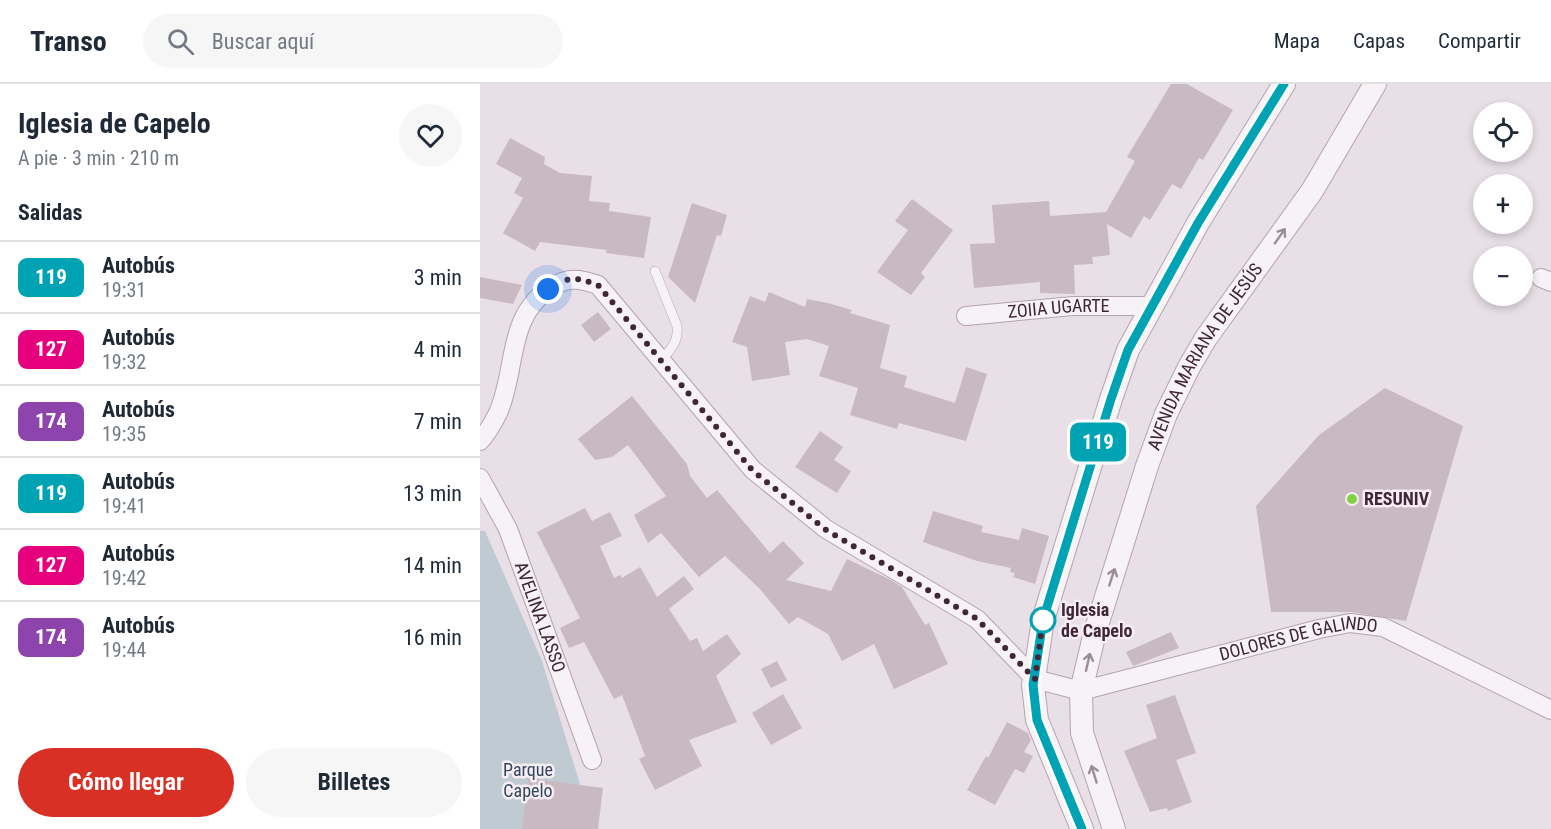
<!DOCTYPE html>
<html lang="es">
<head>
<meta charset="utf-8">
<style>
	body { margin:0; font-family:"Roboto Condensed",sans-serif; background:#f6f6f7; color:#1f2937; height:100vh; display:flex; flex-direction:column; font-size:22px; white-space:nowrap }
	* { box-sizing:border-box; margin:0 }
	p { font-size:20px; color:#747a83 }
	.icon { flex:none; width:33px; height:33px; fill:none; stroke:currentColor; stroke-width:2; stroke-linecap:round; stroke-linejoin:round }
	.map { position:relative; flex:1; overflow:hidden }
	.panel { display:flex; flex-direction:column; background:#fff; width:480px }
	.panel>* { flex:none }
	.badge { padding:0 12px; border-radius:9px; font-size:21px; line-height:39px }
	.buttons { position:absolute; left:993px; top:18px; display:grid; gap:12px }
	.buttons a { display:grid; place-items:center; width:60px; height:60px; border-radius:50%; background:#fff; box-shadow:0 3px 9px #0003; font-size:30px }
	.you { position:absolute; width:30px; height:30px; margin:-15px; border:4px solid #fff; border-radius:50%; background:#1a73e8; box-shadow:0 0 0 9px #1a73e833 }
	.map>.badge { position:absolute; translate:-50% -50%; box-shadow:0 0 0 3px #fff }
	h2 { padding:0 18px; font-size:22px; line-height:54px }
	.round { display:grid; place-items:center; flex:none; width:63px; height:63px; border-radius:32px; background:#f6f6f7 }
	.summary { display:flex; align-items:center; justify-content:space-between; height:102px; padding:0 18px }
	h1 { font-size:28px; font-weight:700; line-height:45px }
	.primary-button { display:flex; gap:12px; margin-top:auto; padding:12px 18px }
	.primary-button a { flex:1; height:69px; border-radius:36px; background:#d93025; color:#fff; font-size:24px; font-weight:700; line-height:69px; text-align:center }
	.primary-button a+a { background:#f6f6f7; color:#1f2937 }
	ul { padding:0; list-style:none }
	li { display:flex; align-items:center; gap:18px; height:72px; padding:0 18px; border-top:2px solid #e0e1e3 }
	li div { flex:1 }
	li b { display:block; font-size:22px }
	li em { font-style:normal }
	li .badge { min-width:66px; font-weight:700; text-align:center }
	header { display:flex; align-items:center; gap:36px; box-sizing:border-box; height:84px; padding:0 30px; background:#fff; border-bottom:2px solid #e0e1e3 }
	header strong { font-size:28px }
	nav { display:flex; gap:33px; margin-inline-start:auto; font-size:21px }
	.search { width:420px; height:54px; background:#f6f6f7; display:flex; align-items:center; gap:15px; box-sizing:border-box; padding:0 21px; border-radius:33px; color:#747a83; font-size:22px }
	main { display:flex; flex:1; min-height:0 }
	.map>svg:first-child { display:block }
	.green { fill:#c0cad3 }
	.building { fill:#c9b9c3 }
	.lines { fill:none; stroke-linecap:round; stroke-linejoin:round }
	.service-casing { stroke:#b3a4ae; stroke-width:10 }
	.minor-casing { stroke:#b3a4ae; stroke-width:20 }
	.tertiary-casing { stroke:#b3a4ae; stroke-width:24 }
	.service { stroke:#f7f2f5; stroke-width:9 }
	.minor { stroke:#f7f2f5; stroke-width:18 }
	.tertiary { stroke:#f7f2f5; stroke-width:22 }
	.oneway { stroke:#9c8c96 }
	.line-casing { stroke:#fff; stroke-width:14 }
	.line { stroke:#00a3b4; stroke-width:9 }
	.walk { stroke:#402738; stroke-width:6; stroke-dasharray:0 10.8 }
	.poi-dot { fill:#81d140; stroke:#f6eef4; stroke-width:2 }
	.stop-dot { fill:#fff; stroke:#00a3b4; stroke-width:3 }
	.labels { text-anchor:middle; stroke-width:5; stroke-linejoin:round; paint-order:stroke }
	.street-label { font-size:18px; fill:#402738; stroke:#f6eef4 }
	.poi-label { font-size:18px; font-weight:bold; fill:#402738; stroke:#f6eef4; text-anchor:start }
	.stop-label { font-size:18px; font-weight:bold; fill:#402738; stroke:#f6eef4; text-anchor:start }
	.park-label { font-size:18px; fill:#34485c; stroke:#f6eef4 }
</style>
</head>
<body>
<header>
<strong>Transo</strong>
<div class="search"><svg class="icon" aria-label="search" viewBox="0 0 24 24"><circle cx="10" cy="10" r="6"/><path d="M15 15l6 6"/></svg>Buscar aquí</div>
<nav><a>Mapa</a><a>Capas</a><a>Compartir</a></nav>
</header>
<main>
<section class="panel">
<div class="summary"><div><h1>Iglesia de Capelo</h1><p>A pie · 3 min · 210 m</p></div><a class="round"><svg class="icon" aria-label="heart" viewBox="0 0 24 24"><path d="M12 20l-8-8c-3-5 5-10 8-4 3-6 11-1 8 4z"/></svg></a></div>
<h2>Salidas</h2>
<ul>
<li><span class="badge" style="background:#00a3b4;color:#fff">119</span><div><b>Autobús</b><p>19:31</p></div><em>3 min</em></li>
<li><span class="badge" style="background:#e6007e;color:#fff">127</span><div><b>Autobús</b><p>19:32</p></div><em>4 min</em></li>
<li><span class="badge" style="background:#8e44ad;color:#fff">174</span><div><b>Autobús</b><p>19:35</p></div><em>7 min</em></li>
<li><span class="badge" style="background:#00a3b4;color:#fff">119</span><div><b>Autobús</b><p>19:41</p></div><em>13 min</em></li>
<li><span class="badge" style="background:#e6007e;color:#fff">127</span><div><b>Autobús</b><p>19:42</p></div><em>14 min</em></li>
<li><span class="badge" style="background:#8e44ad;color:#fff">174</span><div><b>Autobús</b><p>19:44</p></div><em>16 min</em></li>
</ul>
<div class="primary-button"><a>Cómo llegar</a><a>Billetes</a></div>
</section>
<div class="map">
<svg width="1071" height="745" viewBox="0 0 1071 745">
	<rect width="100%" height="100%" fill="#e9dfe6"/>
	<path class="green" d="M0 447H5L62 577 114 745H0Z"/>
	<path class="building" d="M691 0H707L753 26 723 76 719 74 701 105 692 100 670 136 664 132 651 154 627 140 630 171 612 173 613 180 594 181 595 210 560 209V198L494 204 490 160 515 159 512 121 569 117 570 132 626 128 655 77 647 73Z
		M30 54 65 73 64 80 80 89 112 92 109 117 130 119 129 127 171 133 164 174 126 169 127 166 60 158 55 167 23 149 43 114 34 109 42 94 16 80Z
		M432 115 473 146 441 189 445 193 431 211 397 188 428 146 415 137Z
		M212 119 247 131 241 152 237 151 215 219 188 193Z
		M0 193 42 201 33 220 0 214Z
		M289 208 325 223 327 215 348 219 372 226 370 229 410 241 400 284 427 292 424 303 475 319 486 283 507 290 486 357 419 339 417 345 370 331 378 304 339 292 349 262 327 255 305 258 310 291 272 297 267 263 252 258 270 212 285 218Z
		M118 228 131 245 114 258 101 241Z
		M905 304 983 342 926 537 871 528H791L776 422 839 351Z
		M152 312 207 380 210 392 227 414 237 406 290 469 303 457 324 479 306 496 351 507 367 475 409 495 422 503 445 541 449 539 468 580 414 605 394 560 362 577 348 550 318 533 309 540 280 505 245 472 219 493 181 449 168 459 154 431 186 412 148 361 132 373 115 376 98 355Z
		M340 347 363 363 354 376 371 387 357 409 315 383Z
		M105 424 112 437 130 428 142 452 120 462 134 494 140 491 142 494 160 483 177 513 204 492 214 505 189 525 210 557 217 554 223 567 247 550 261 570 236 592 257 638 209 656 222 682 175 706 159 675 165 672 142 611 134 615 104 558 89 564 80 544 100 534 57 448Z
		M453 427 503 442 501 448 539 456 542 444 569 452 555 500 533 493 535 489 530 488 531 484 497 477 443 458Z
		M691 548 699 564 653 582 646 568Z
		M297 577 307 596 291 604 281 585Z
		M303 610 322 644 291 661 272 629Z
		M695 611 716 669 696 676 712 718 688 727 687 724 670 728 644 667 677 654 666 621Z
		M527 638 548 649 551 656 544 668 553 672 544 689 535 685 515 721 487 706 506 672 508 674Z
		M48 694 123 704 118 745H42Z"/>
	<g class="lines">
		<g class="service-casing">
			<path id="service" d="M175 187 197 242C199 258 190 266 181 277"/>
		</g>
		<g class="minor-casing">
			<g id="minor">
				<path d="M1061 194 1071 198"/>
				<path id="s1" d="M486 232 593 222H671"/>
				<path id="s2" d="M0 357C7 349 13 339 18 329 37 287 26 233 70 204 87 193 99 194 118 201L273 386 346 445 497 535 555 595 601 607 839 545 870 539 903 543 1071 626"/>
				<path id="s3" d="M0 394 28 445 112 676"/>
			</g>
		</g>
		<g class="tertiary-casing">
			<g id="tertiary">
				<path d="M602 745 557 636 553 601 563 536 631 315 648 266 718 139 804 0"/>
				<path id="s4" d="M634 745 602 649 601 607 615 548 667 382 686 330 709 283 726 254 832 107 895 0"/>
			</g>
		</g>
		<use href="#service" class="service"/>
		<use href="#minor" class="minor"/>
		<use href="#tertiary" class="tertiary"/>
	</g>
	<defs><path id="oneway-shaft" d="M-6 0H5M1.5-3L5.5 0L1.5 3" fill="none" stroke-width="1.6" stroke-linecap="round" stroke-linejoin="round" transform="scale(1.5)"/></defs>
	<g class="oneway">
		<use href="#oneway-shaft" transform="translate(800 152) rotate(-55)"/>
		<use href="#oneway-shaft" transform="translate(632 493) rotate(-72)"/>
		<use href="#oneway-shaft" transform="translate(608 578) rotate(-77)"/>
		<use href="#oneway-shaft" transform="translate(614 690) rotate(-107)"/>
	</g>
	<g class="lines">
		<g class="line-casing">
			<path id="line" d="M602 745 557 636 553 601 563 536 631 315 648 266 718 139 804 0"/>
		</g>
		<use href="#line" class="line"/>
		<path class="walk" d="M68 205C88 192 96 193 118 201L273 387 346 446 497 535 555 595 563 536"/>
	</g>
	<circle class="poi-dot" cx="872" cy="415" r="6"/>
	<circle class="stop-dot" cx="563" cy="536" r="12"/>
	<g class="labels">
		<g class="street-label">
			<text dy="6" stroke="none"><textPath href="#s1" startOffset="93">ZOIIA UGARTE</textPath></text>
			<text dy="6" stroke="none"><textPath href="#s4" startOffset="502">AVENIDA MARIANA DE JESÚS</textPath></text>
			<text dy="6" stroke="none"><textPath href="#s3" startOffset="152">AVELINA LASSO</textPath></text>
			<text dy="6" stroke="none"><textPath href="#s2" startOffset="1089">DOLORES DE GALINDO</textPath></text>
		</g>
		<g class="poi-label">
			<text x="884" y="421">RESUNIV</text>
		</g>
		<g class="stop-label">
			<text x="581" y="532">Iglesia<tspan x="581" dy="21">de Capelo</tspan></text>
		</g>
		<g class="park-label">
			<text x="48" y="692">Parque<tspan x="48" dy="21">Capelo</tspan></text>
		</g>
	</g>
</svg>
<div class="buttons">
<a><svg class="icon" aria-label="locate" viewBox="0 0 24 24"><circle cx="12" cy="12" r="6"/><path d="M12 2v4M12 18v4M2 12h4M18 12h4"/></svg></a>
<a>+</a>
<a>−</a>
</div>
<div class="you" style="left:68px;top:205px"></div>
<b class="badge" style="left:618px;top:358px;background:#00a3b4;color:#fff">119</b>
</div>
</main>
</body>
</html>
